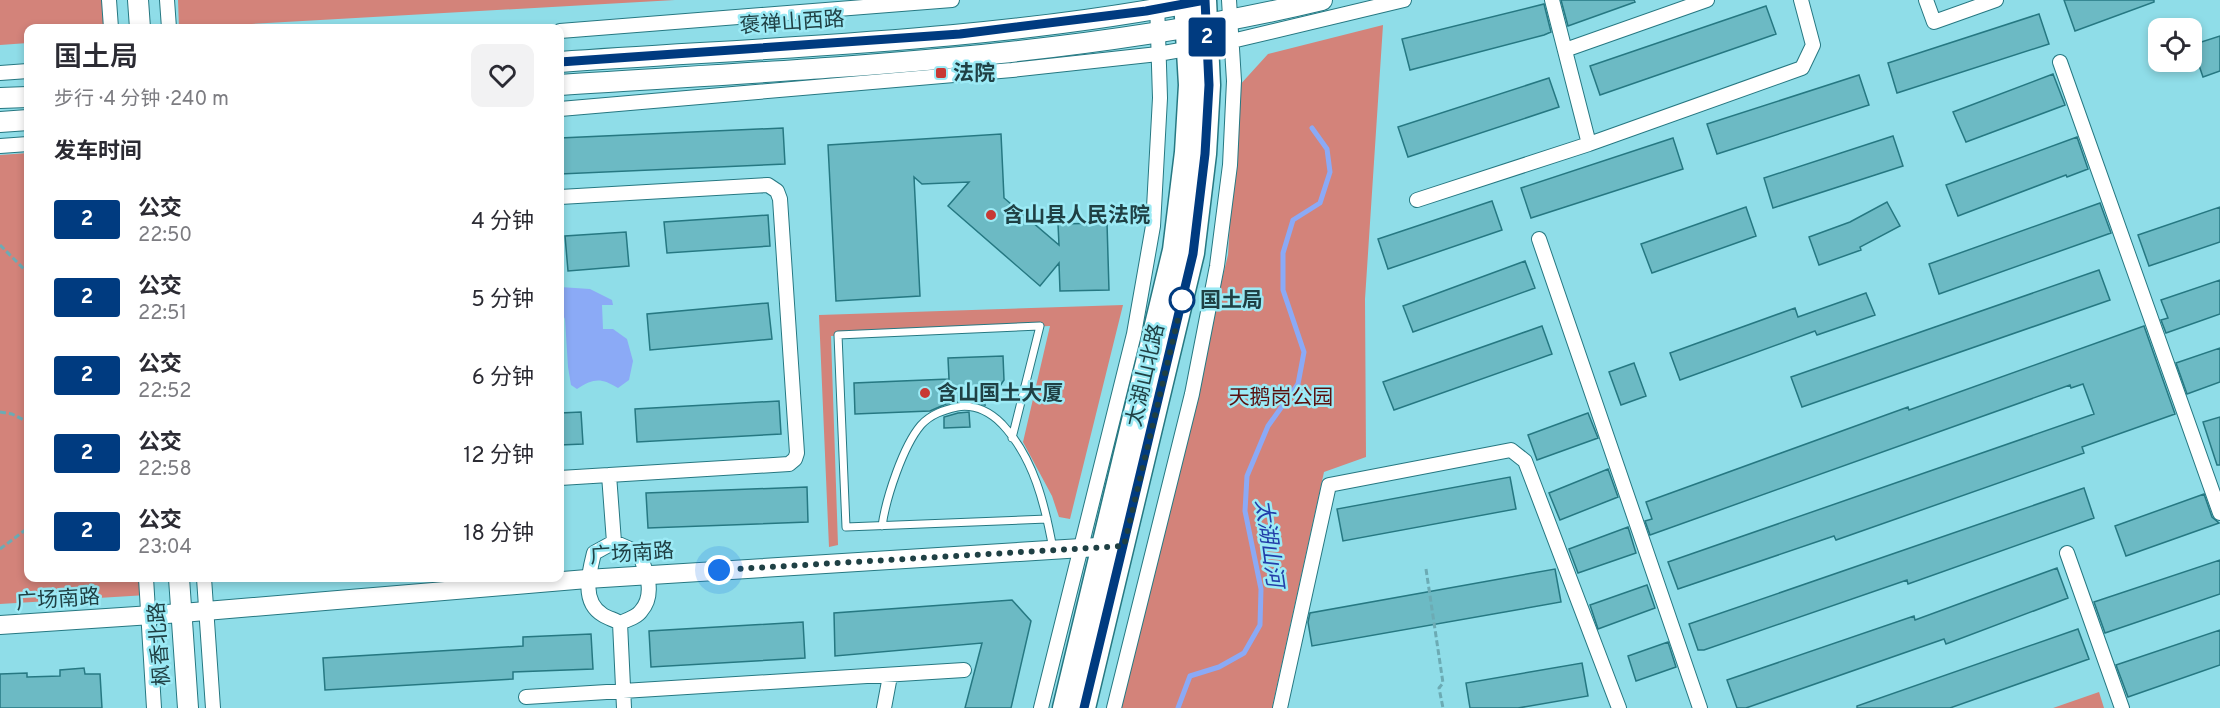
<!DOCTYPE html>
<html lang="zh">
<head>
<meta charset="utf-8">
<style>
	body { margin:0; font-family:Overpass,"Noto Sans SC",sans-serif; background:#f2f2f3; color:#2b2b33; height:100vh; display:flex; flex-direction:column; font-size:22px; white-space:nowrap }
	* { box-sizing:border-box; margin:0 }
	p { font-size:20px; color:#7c7c81 }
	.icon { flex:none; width:33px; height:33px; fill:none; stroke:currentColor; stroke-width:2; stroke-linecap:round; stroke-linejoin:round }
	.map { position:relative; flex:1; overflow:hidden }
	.panel { position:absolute; left:24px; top:24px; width:540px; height:558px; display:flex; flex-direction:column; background:#fff; border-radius:12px; box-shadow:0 3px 9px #0003 }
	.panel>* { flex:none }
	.badge { padding:0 12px; border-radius:4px; font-size:21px; line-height:39px }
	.tools { position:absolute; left:2148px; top:18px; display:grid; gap:12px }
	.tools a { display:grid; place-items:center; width:54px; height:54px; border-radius:12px; background:#fff; box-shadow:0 3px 9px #0003; font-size:30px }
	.you { position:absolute; width:30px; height:30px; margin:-15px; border:4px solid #fff; border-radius:50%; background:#1a73e8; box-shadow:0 0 0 9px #1a73e833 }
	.map>.badge { position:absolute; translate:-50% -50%; box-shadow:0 0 0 3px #fff }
	h2 { padding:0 30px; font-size:22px; line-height:54px }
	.round { display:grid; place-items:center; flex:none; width:63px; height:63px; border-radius:12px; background:#f2f2f3 }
	.head { display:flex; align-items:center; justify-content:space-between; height:102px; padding:0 30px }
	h1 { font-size:28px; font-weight:600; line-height:45px }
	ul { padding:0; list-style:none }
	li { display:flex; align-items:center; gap:18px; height:78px; padding:0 30px }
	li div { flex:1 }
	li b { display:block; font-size:22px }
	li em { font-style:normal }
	li .badge { min-width:66px; font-weight:700; text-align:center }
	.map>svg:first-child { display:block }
	.green { fill:#d3837a }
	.water { fill:#8baaf6 }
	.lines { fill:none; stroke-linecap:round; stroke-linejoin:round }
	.stream { stroke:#8baaf6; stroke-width:5 }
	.building { fill:#6cbac4; stroke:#267882; stroke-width:1.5 }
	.service-casing { stroke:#267882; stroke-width:9 }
	.minor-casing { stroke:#267882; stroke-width:16 }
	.tertiary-casing { stroke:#267882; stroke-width:20 }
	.secondary-casing { stroke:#267882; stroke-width:22 }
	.primary-casing { stroke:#267882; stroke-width:25 }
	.path { stroke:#6cabb4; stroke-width:3; stroke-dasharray:6 3; stroke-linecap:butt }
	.service { stroke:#fff; stroke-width:7 }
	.minor { stroke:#fff; stroke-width:14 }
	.tertiary { stroke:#fff; stroke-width:18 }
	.secondary { stroke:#fff; stroke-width:20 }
	.primary { stroke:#fff; stroke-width:22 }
	.line-casing { stroke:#fff; stroke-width:14 }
	.line { stroke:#003b80; stroke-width:9 }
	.walk { stroke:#1f4044; stroke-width:6; stroke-dasharray:0 10.8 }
	.poi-dot { fill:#c83934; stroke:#9ceaf5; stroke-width:2 }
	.stop-dot { fill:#fff; stroke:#003b80; stroke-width:3 }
	.labels { text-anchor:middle; stroke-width:5; stroke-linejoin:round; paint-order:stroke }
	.street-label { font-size:21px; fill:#1f4044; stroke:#9ceaf5 }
	.poi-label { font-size:21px; font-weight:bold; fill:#1f4044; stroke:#9ceaf5; text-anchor:start }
	.stop-label { font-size:21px; font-weight:bold; fill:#1f4044; stroke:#9ceaf5; text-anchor:start }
	.park-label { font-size:21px; fill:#5a110f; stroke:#9ceaf5 }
	.water-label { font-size:22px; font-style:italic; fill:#223ea9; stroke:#9ceaf5 }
</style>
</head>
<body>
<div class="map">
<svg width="2220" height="708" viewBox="0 0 2220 708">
	<rect width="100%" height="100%" fill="#8fdde8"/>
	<path class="green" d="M0 0H104L105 28H28V43L0 45Z
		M178 0H675L179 28Z
		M1383 25 1365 299 1366 457 1324 472 1272 708H1117L1228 255 1238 87 1268 54Z
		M28 153V578H145L147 595 0 604V155Z
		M1123 305 1070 519 1059 517 1052 496 1023 442 1050 326 831 336 838 545 829 547 819 315Z
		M2099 692 2104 708H2053Z"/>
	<path class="water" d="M560 287 590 289 612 300 613 305H602L603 329H613L627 339 633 361 629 380 618 388C601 378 594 378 577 389L571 385 568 367 565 319 560 309Z"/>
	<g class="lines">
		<path class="stream" d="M1178 708 1190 676 1219 667 1244 653 1260 625 1261 589 1245 511 1247 476 1268 426 1298 384 1304 352 1283 290V253L1293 220 1320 203 1330 172 1327 149 1312 128"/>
	</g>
	<path class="building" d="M1561 0H1634L1635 2 1568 26Z
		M2064 0H2154V2L2075 31Z
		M1544 4 1551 32 1544 35 1410 70 1402 39Z
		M1766 6 1776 34 1600 95 1590 66Z
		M2039 14 2049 44 1897 93 1888 63Z
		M2220 36V71L2203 77 2192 45Z
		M2053 74 2065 105 1966 142 1953 112Z
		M1859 75 1869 105 1717 154 1707 124Z
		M1549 78 1559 107 1408 157 1398 127Z
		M783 128 785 164 560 174V138Z
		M1001 134 1004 198 1059 245 1058 224 1107 223 1109 290 1060 291 1059 263 1040 286 948 206 969 182 922 184 914 177 920 296 836 301 828 145Z
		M1893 136 1903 166 1773 208 1764 178Z
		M2077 137 2088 169 2067 177 2066 175 1958 216 1946 185Z
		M1673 138 1683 169 1531 218 1521 188Z
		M1492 201 1502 230 1388 269 1378 239Z
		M1887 202 1900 226 1860 247 1861 250 1819 265 1809 237 1850 222Z
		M2100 203 2111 233 1939 294 1929 264Z
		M1746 207 1756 236 1652 273 1641 244Z
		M2220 207V242L2149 266 2138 235Z
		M768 215 770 246 667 253 664 222Z
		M626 232 629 266 568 271 565 236Z
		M1525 261 1535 288 1413 332 1403 306Z
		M2099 270 2110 300 1802 407 1791 377Z
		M2220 280V314L2166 333 2161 320 2168 318 2161 300Z
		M1866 293 1875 315 1817 335 1815 331 1680 380 1670 353 1795 308 1798 317Z
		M768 303 772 339 650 350 647 314Z
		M1542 326 1552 354 1394 410 1383 382Z
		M2144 326 2175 414 2082 447 2084 453 1836 540 1834 536 1678 589 1668 562 2094 414 2083 384 2071 388 2070 385 1650 535 1645 521 1652 519 1646 502 1908 407 1909 410Z
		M2220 348V382L2187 394 2176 363Z
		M1003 356 1004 380 994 395 984 401 985 405 963 401 946 404 930 411 855 414 854 383 949 379 948 358Z
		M1634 363 1646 396 1621 405 1609 372Z
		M779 401 781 434 637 442 635 409Z
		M581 412 583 444 560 445V413Z
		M969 412 970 427 944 428V417L958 413Z
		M1588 413 1598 438 1537 460 1528 435Z
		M2220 417V465H2217L2203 422Z
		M1608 469 1618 497 1560 520 1549 493Z
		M1510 477 1516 509 1343 541 1337 509Z
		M807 487 808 522 648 528 646 493Z
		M2084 488 2094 518 1908 584 1907 580 1704 650H1698L1689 624Z
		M2204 494 2212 517 2219 523 2126 556 2115 526Z
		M1628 527 1636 553 1578 573 1569 549Z
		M2220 560V594L2105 633 2094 602Z
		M2057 568 2068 598 1946 644 1944 639 1746 708H1737L1727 680 1914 616 1915 620Z
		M1555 569 1561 602 1312 646 1308 622 1310 613Z
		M1647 585 1655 608 1598 629 1590 605Z
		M1012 600 1031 621 1011 708H965L982 643 835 656 834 613Z
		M803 622 805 658 651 667 649 631Z
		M2078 629 2089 659 1950 708H1857V706Z
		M2220 630V665L2128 697 2116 665Z
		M591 634 593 669 513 672V679L325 690 323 658 523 646V637Z
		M1668 642 1676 667 1636 681 1628 656Z
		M1582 663 1588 696 1518 708H1470L1466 683Z
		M84 668 85 674H100L102 708H0V674L27 673V677L60 676V670Z"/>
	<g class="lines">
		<g class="service-casing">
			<path id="service" d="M1012 438 1040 326 838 335 846 527 1047 519
				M882 526C886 498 903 446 921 425 931 414 944 410 957 407 975 404 990 412 1002 424 1034 458 1045 505 1053 549"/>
		</g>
		<g class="minor-casing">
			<path id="minor" d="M109 0 111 28
				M167 0 169 28
				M1552 0 1589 144
				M1926 0 1934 22 1996 0
				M560 31 952 0
				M1565 50 1707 0
				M2060 62 2220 513
				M0 73 28 71
				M560 109 1012 70 1158 54 1232 41 1404 0
				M0 146 28 144
				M560 197 768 185 777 191 780 199 797 453 795 459 789 464 560 478
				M1417 200 1589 144 1802 68 1813 45 1801 0
				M1539 239 1700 708
				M609 475 614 542
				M614 542 639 553C646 571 656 594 641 611 637 617 627 620 620 623 615 620 608 618 603 615 581 602 589 573 594 553Z
				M2067 553 2122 708
				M146 578 154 708
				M204 578 213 708
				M620 623 624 708
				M526 697 964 670
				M884 708 890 676
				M1041 708 1134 334 1153 226 1160 98 1157 2
				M1114 708 1192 394 1217 266 1230 165 1234 81 1229 0
				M1280 708 1329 485 1511 450 1525 461 1619 708"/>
		</g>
		<g class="tertiary-casing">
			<path id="tertiary" d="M0 625 182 613 587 579 1114 546"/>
		</g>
		<g class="secondary-casing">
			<path id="secondary" d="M138 0 140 28
				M560 62C773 47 990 42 1200 1
				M560 85C814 68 1073 60 1322 0
				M0 98 28 97
				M0 122 28 120
				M179 578 188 708"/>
		</g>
		<g class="primary-casing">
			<path id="primary" d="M1064 708 1174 250 1186 152 1190 85 1185 0
				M1084 708 1193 253 1205 154 1209 85 1205 0"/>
		</g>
		<path class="path" d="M0 245 28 273
			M0 412 12 414 28 422
			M0 549 28 528
			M1426 569 1443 683 1439 688 1443 708"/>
		<use href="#service" class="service"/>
		<use href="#minor" class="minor"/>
		<use href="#tertiary" class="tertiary"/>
		<use href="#secondary" class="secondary"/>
		<use href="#primary" class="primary"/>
	</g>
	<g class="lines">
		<g class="line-casing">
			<path id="line" d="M560 62 960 34 1146 11 1205 0 1209 85 1205 154 1193 254 1084 708"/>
		</g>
		<use href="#line" class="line"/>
		<path class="walk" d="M719 570 1124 546 1183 298 1182 300"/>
	</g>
	<g class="poi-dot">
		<rect x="935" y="67" width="12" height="12" rx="3"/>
		<circle cx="991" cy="215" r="6"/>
		<circle cx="925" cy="393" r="6"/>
	</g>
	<circle class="stop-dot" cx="1182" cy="300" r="12"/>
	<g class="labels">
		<g class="street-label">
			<text transform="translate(792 22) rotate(-4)" y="7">褒禅山西路</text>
			<text transform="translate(1145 375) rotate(-77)" y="7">太湖山北路</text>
			<text transform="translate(632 553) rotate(-4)" y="7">广场南路</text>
			<text transform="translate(58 599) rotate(-4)" y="7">广场南路</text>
			<text transform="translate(159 644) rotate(-94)" y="7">枫香北路</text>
		</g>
		<g class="poi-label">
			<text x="953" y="80">法院</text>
			<text x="1003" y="222">含山县人民法院</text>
			<text x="937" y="400">含山国土大厦</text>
		</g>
		<g class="stop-label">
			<text x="1200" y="307">国土局</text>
		</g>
		<g class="park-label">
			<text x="1281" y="404">天鹅岗公园</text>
		</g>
		<g class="water-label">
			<text transform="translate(1270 543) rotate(82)" y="8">太湖山河</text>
		</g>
	</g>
</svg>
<div class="tools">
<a><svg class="icon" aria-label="locate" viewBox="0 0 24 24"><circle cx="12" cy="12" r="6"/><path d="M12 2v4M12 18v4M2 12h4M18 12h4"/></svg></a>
</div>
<div class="you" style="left:719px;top:570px"></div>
<b class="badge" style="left:1207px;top:37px;background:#003b80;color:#fff">2</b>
<section class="panel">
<div class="head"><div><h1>国土局</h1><p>步行 · 4 分钟 · 240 m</p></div><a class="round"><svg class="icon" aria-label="heart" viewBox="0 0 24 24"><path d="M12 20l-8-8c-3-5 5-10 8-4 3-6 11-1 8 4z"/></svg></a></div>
<h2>发车时间</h2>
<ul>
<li><span class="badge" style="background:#003b80;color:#fff">2</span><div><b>公交</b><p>22:50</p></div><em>4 分钟</em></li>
<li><span class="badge" style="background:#003b80;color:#fff">2</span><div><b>公交</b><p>22:51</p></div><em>5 分钟</em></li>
<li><span class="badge" style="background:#003b80;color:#fff">2</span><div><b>公交</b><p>22:52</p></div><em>6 分钟</em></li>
<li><span class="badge" style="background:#003b80;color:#fff">2</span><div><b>公交</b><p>22:58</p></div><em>12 分钟</em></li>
<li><span class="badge" style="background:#003b80;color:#fff">2</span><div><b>公交</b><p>23:04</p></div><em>18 分钟</em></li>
</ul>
</section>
</div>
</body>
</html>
